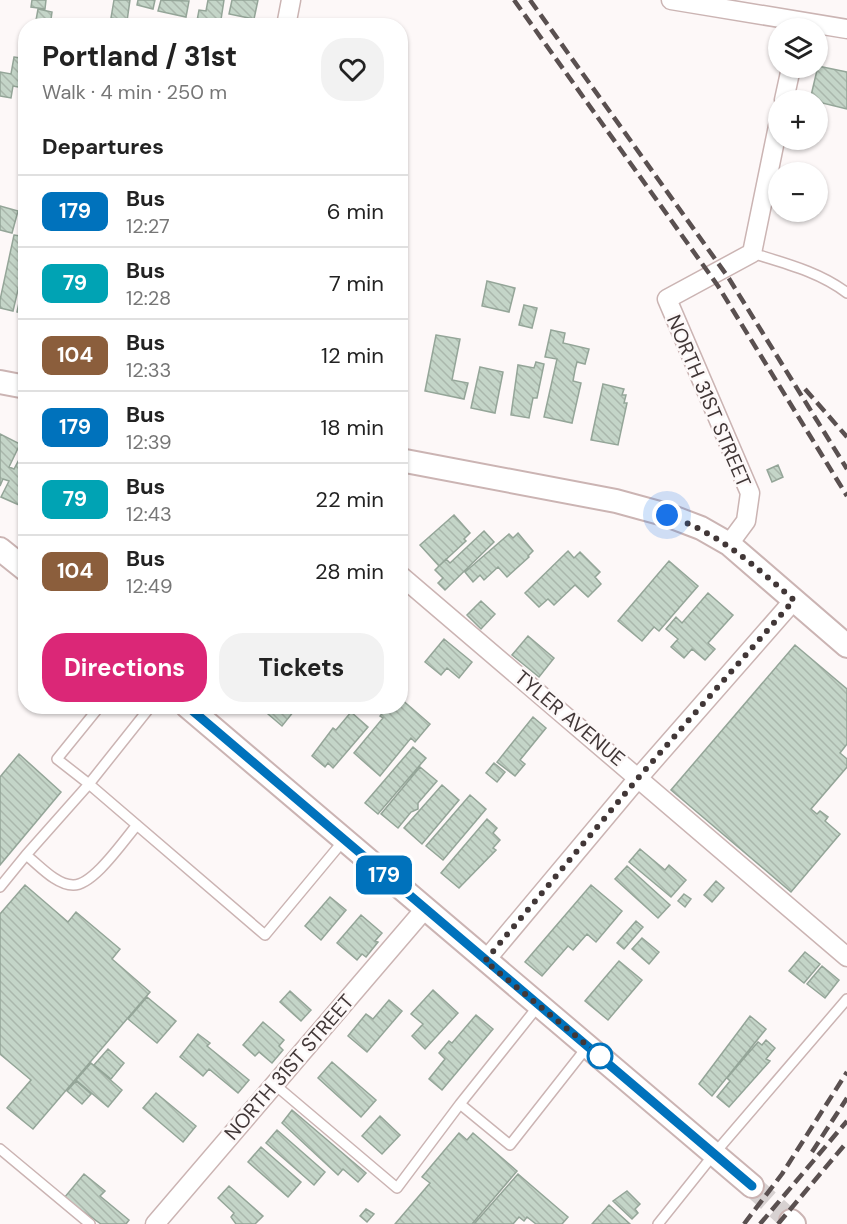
<!DOCTYPE html>
<html lang="en">
<head>
<meta charset="utf-8">
<style>
	body { margin:0; font-family:"DM Sans",sans-serif; background:#f2f2f2; color:#222; height:100vh; display:flex; flex-direction:column; font-size:22px; white-space:nowrap }
	* { box-sizing:border-box; margin:0 }
	p { font-size:20px; color:#767676 }
	.icon { flex:none; width:33px; height:33px; fill:none; stroke:currentColor; stroke-width:2; stroke-linecap:round; stroke-linejoin:round }
	.map { position:relative; flex:1; overflow:hidden }
	.details { position:absolute; left:18px; top:18px; width:390px; height:696px; display:flex; flex-direction:column; background:#fff; border-radius:24px; box-shadow:0 2px 4px #0004 }
	.details>* { flex:none }
	.badge { padding:0 12px; border-radius:9px; font-size:21px; line-height:39px }
	.fabs { position:absolute; left:768px; top:18px; display:grid; gap:12px }
	.fabs a { display:grid; place-items:center; width:60px; height:60px; border-radius:50%; background:#fff; box-shadow:0 2px 4px #0004; font-size:30px }
	.you { position:absolute; width:30px; height:30px; margin:-15px; border:4px solid #fff; border-radius:50%; background:#1a73e8; box-shadow:0 0 0 9px #1a73e833 }
	.map>.badge { position:absolute; translate:-50% -50%; box-shadow:0 0 0 3px #fff }
	h2 { padding:0 24px; font-size:22px; line-height:54px }
	.round { display:grid; place-items:center; flex:none; width:63px; height:63px; border-radius:24px; background:#f2f2f2 }
	.headline { display:flex; align-items:center; justify-content:space-between; height:102px; padding:0 24px }
	h1 { font-size:28px; font-weight:700; line-height:45px }
	.cta { display:flex; gap:12px; margin-top:auto; padding:12px 24px }
	.cta a { flex:1; height:69px; border-radius:24px; background:#db2777; color:#fff; font-size:24px; font-weight:700; line-height:69px; text-align:center }
	.cta a+a { background:#f2f2f2; color:#222 }
	ul { padding:0; list-style:none }
	li { display:flex; align-items:center; gap:18px; height:72px; padding:0 24px; border-top:2px solid #e0e0e0 }
	li div { flex:1 }
	li b { display:block; font-size:22px }
	li em { font-style:normal }
	li .badge { min-width:66px; font-weight:700; text-align:center }
	.map>svg:first-child { display:block }
	.building { fill:url(#building-back-hatch); stroke:#94a598; stroke-width:1.5 }
	.lines { fill:none; stroke-linecap:round; stroke-linejoin:round }
	.tertiary-tunnel { stroke:#d7d1d1; stroke-width:22; stroke-dasharray:22 11; stroke-linecap:butt }
	.service-casing { stroke:#cbb4b3; stroke-width:12 }
	.minor-casing { stroke:#cbb4b3; stroke-width:21 }
	.tertiary-casing { stroke:#cbb4b3; stroke-width:26 }
	.service { stroke:#fff; stroke-width:9 }
	.minor { stroke:#fff; stroke-width:18 }
	.tertiary { stroke:#fff; stroke-width:22 }
	.rail { stroke:#5a5050; stroke-width:4.5; stroke-dasharray:12 6; stroke-linecap:butt }
	.line-casing { stroke:#fff; stroke-width:14 }
	.line { stroke:#0072bc; stroke-width:9 }
	.walk { stroke:#413737; stroke-width:6; stroke-dasharray:0 10.8 }
	.stop-dot { fill:#fff; stroke:#0072bc; stroke-width:3 }
	.labels { text-anchor:middle; stroke-width:5; stroke-linejoin:round; paint-order:stroke }
	.street-label { font-size:20px; fill:#413737; stroke:#fdf8f8 }
</style>
</head>
<body>
<div class="map">
<svg width="847" height="1224" viewBox="0 0 847 1224">
	<defs>
		<pattern id="building-back-hatch" width="6" height="6" patternUnits="userSpaceOnUse" patternTransform="scale(1.5)"><rect width="6" height="6" fill="#c4d5c8"/><path d="M-1 5l2 2M0 0l6 6M5-1l2 2" fill="none" stroke="#aab7ac"/></pattern>
	</defs>
	<rect width="100%" height="100%" fill="#fdf8f8"/>
	<path class="building" d="M32 0H46L45 9 31 7Z
		M114 0H130L127 21 111 18Z
		M138 0H155L153 9 137 5Z
		M161 0 189 1 186 17 158 11Z
		M208 0H224L220 26H196L199 10 206 11Z
		M232 0H258L254 19 229 14Z
		M38 9 52 12 50 26H35Z
		M14 57 26 59 24 88 13 86 11 98 0 96V72L11 74Z
		M818 66 847 72V109L810 100Z
		M0 206 18 211 12 233 0 230Z
		M14 235 26 237V256L13 311 0 308V300Z
		M26 270V314L17 312Z
		M487 281 515 288 509 312 482 306Z
		M524 305 537 308 532 328 519 325Z
		M551 330 565 333 563 343 589 349 585 364 577 362 575 370 573 381 581 383 572 423 544 417 557 359 545 357Z
		M436 335 460 339 452 380 468 383 464 399 425 391Z
		M536 362 544 364 537 398H533L529 418 511 415 518 365 534 368Z
		M480 367 503 372 495 413 471 408Z
		M603 384 624 389 622 395H626L624 403H627L618 445 591 440Z
		M0 434 20 444 9 467 14 469 21 456 26 458V508L1 497 9 481 3 479 0 486Z
		M778 465 783 477 772 482 767 470Z
		M454 515 470 533 464 539 466 541 439 566 420 545Z
		M484 531 494 542 445 590 438 583 443 578 435 570 446 559 450 563Z
		M518 533 533 551 528 556 529 557 507 577 498 567 484 580 480 575 473 582 465 572 509 534 513 538Z
		M568 551 574 558 580 552 600 572 595 577 601 584 588 597 575 585 554 605 548 599 539 607 525 593Z
		M669 561 698 586 659 631 654 627 642 641 618 621Z
		M708 593 733 615 708 643 715 649 705 660 692 649 684 658 671 647 678 639 666 629 676 617 682 623Z
		M481 601 495 614 481 629 467 615Z
		M528 636 554 658 539 677 512 655Z
		M444 639 472 662 459 678 447 668 441 675 425 662Z
		M795 645 847 689V744L840 753 847 759V767L811 809 817 814 820 811 828 817 825 821 840 834 791 892 671 790Z
		M400 698 430 724 415 742 411 738 380 776 354 753 383 718 380 716 388 706H400Z
		M263 706H298L282 726 261 708Z
		M351 712 368 727 333 768 328 763 325 767 312 756 333 728 336 730Z
		M533 717 546 728 520 760 525 764 515 776 497 762Z
		M413 747 426 758 378 814 365 803Z
		M19 754 61 792 0 865V777Z
		M494 763 505 772 497 782 486 773Z
		M420 767 437 781 418 803V809L411 812 398 828 381 814Z
		M442 785 459 800 422 844 404 828Z
		M470 795 486 809 443 860 426 846Z
		M487 819 497 828 493 833 500 840 493 848 496 850 459 888 441 873Z
		M640 849 665 870 669 865 686 880 671 897 629 862Z
		M627 866 670 905 658 918 615 879Z
		M716 881 724 888 712 902 704 895Z
		M25 885 68 922 76 912 120 949 112 959 150 992 33 1129 7 1108 31 1080 0 1054V914Z
		M591 885 622 911 596 942 587 934 573 950 568 946 542 976 525 962Z
		M684 894 691 899 685 907 678 901Z
		M330 897 346 910 321 940 305 926Z
		M361 915 382 933 375 941 378 942 366 957 362 954 357 960 337 943Z
		M636 921 643 927 624 949 617 943Z
		M642 938 659 952 649 964 632 949Z
		M805 952 820 964 804 983 789 971Z
		M619 961 642 980 608 1020 585 1001Z
		M822 966 839 980 825 998 807 984Z
		M433 990 458 1013 425 1049 412 1036 423 1024 411 1014Z
		M290 991 311 1010 301 1021 280 1002Z
		M147 997 176 1021 157 1043 128 1019Z
		M389 1000 402 1011 367 1052 348 1036 366 1014 373 1019Z
		M476 1015 493 1029 442 1090 429 1079 445 1059 439 1053 449 1041 452 1043Z
		M750 1016 766 1029 712 1096 699 1084Z
		M263 1022 284 1040 279 1046 283 1050 272 1063 259 1052 255 1056 243 1045Z
		M198 1034 210 1043 207 1046 249 1080 238 1093 209 1069 203 1076 180 1057Z
		M766 1040 775 1048 766 1059 770 1061 729 1107 717 1097 730 1081 727 1078 758 1042 762 1045Z
		M108 1049 124 1063 111 1079 94 1065Z
		M332 1062 376 1100 361 1117 318 1078Z
		M91 1063 122 1090 108 1107 76 1080Z
		M76 1081 91 1094 82 1104 67 1091Z
		M156 1093 196 1126 183 1142 143 1108Z
		M292 1110 366 1173 358 1182 343 1169 338 1175 282 1123Z
		M380 1116 400 1135 382 1154 362 1136Z
		M277 1130 325 1172 314 1185 266 1143Z
		M459 1133 467 1140 473 1133 517 1171 472 1224H395L430 1183 422 1177Z
		M261 1147 301 1182 288 1197 248 1162Z
		M84 1174 105 1191 100 1196 129 1220 126 1224H101L64 1198Z
		M518 1174 568 1217 562 1224H536L527 1217 524 1221 519 1217 513 1224H474Z
		M229 1186 263 1216 255 1224H236L231 1217 234 1213 218 1198Z
		M627 1191 640 1204 635 1209 638 1213 632 1219 613 1201Z
		M609 1205 630 1224H592Z
		M366 1209 374 1214 367 1222 360 1216Z"/>
	<g class="lines">
		<path class="tertiary-tunnel" d="M752 1186 791 1221"/>
		<g class="service-casing">
			<path id="service" d="M752 253C784 263 820 272 847 293
				M100 706 57 759 89 784 151 706
				M137 825C124 840 93 886 73 885 56 885 39 865 26 855L89 784 265 935 344 840
				M0 887 26 855
				M539 1005 460 1104 510 1145 587 1047
				M274 1084 397 1188 460 1104
				M0 1149 90 1224
				M658 1224 714 1154 847 999"/>
		</g>
		<g class="minor-casing">
			<path id="minor" d="M671 0 847 29
				M286 26 291 0
				M784 100 791 68
				M729 544 746 521 750 493 667 299 752 253 778 126
				M400 575 847 957
				M485 961 639 777 794 600
				M155 1224 424 910"/>
		</g>
		<g class="tertiary-casing">
			<path id="tertiary" d="M0 382 26 387
				M400 460 616 501 667 515 701 528 729 544 847 646
				M0 549 26 570
				M187 706 752 1186
				M791 1221 794 1224"/>
		</g>
		<use href="#service" class="service"/>
		<use href="#minor" class="minor"/>
		<use href="#tertiary" class="tertiary"/>
		<path class="rail" d="M514 0 718 286 847 496
			M530 0 728 277 847 469
			M805 389 847 437
			M812 1152 847 1098
			M744 1224 782 1174 847 1072
			M760 1224 847 1121
			M778 1224 847 1142"/>
	</g>
	<g class="lines">
		<g class="line-casing">
			<path id="line" d="M187 706 752 1186"/>
		</g>
		<use href="#line" class="line"/>
		<path class="walk" d="M600 1056 485 961 639 777 794 600C751 563 722 535 667 515"/>
	</g>
	<circle class="stop-dot" cx="600" cy="1056" r="12"/>
	<g class="labels">
		<g class="street-label">
			<text transform="translate(709 401) rotate(67)" y="7">NORTH 31ST STREET</text>
			<text transform="translate(570 718) rotate(40)" y="7">TYLER AVENUE</text>
			<text transform="translate(289 1067) rotate(-49)" y="7">NORTH 31ST STREET</text>
		</g>
	</g>
</svg>
<div class="fabs">
<a><svg class="icon" aria-label="layers" viewBox="0 0 24 24"><path d="M12 4l9 5-9 5-9-5zM3 14l9 5 9-5"/></svg></a>
<a>+</a>
<a>−</a>
</div>
<div class="you" style="left:667px;top:515px"></div>
<b class="badge" style="left:384px;top:875px;background:#0072bc;color:#fff">179</b>
<section class="details">
<div class="headline"><div><h1>Portland / 31st</h1><p>Walk · 4 min · 250 m</p></div><a class="round"><svg class="icon" aria-label="heart" viewBox="0 0 24 24"><path d="M12 20l-8-8c-3-5 5-10 8-4 3-6 11-1 8 4z"/></svg></a></div>
<h2>Departures</h2>
<ul>
<li><span class="badge" style="background:#0072bc;color:#fff">179</span><div><b>Bus</b><p>12:27</p></div><em>6 min</em></li>
<li><span class="badge" style="background:#00a3b4;color:#fff">79</span><div><b>Bus</b><p>12:28</p></div><em>7 min</em></li>
<li><span class="badge" style="background:#8b5e3c;color:#fff">104</span><div><b>Bus</b><p>12:33</p></div><em>12 min</em></li>
<li><span class="badge" style="background:#0072bc;color:#fff">179</span><div><b>Bus</b><p>12:39</p></div><em>18 min</em></li>
<li><span class="badge" style="background:#00a3b4;color:#fff">79</span><div><b>Bus</b><p>12:43</p></div><em>22 min</em></li>
<li><span class="badge" style="background:#8b5e3c;color:#fff">104</span><div><b>Bus</b><p>12:49</p></div><em>28 min</em></li>
</ul>
<div class="cta"><a>Directions</a><a>Tickets</a></div>
</section>
</div>
</body>
</html>
